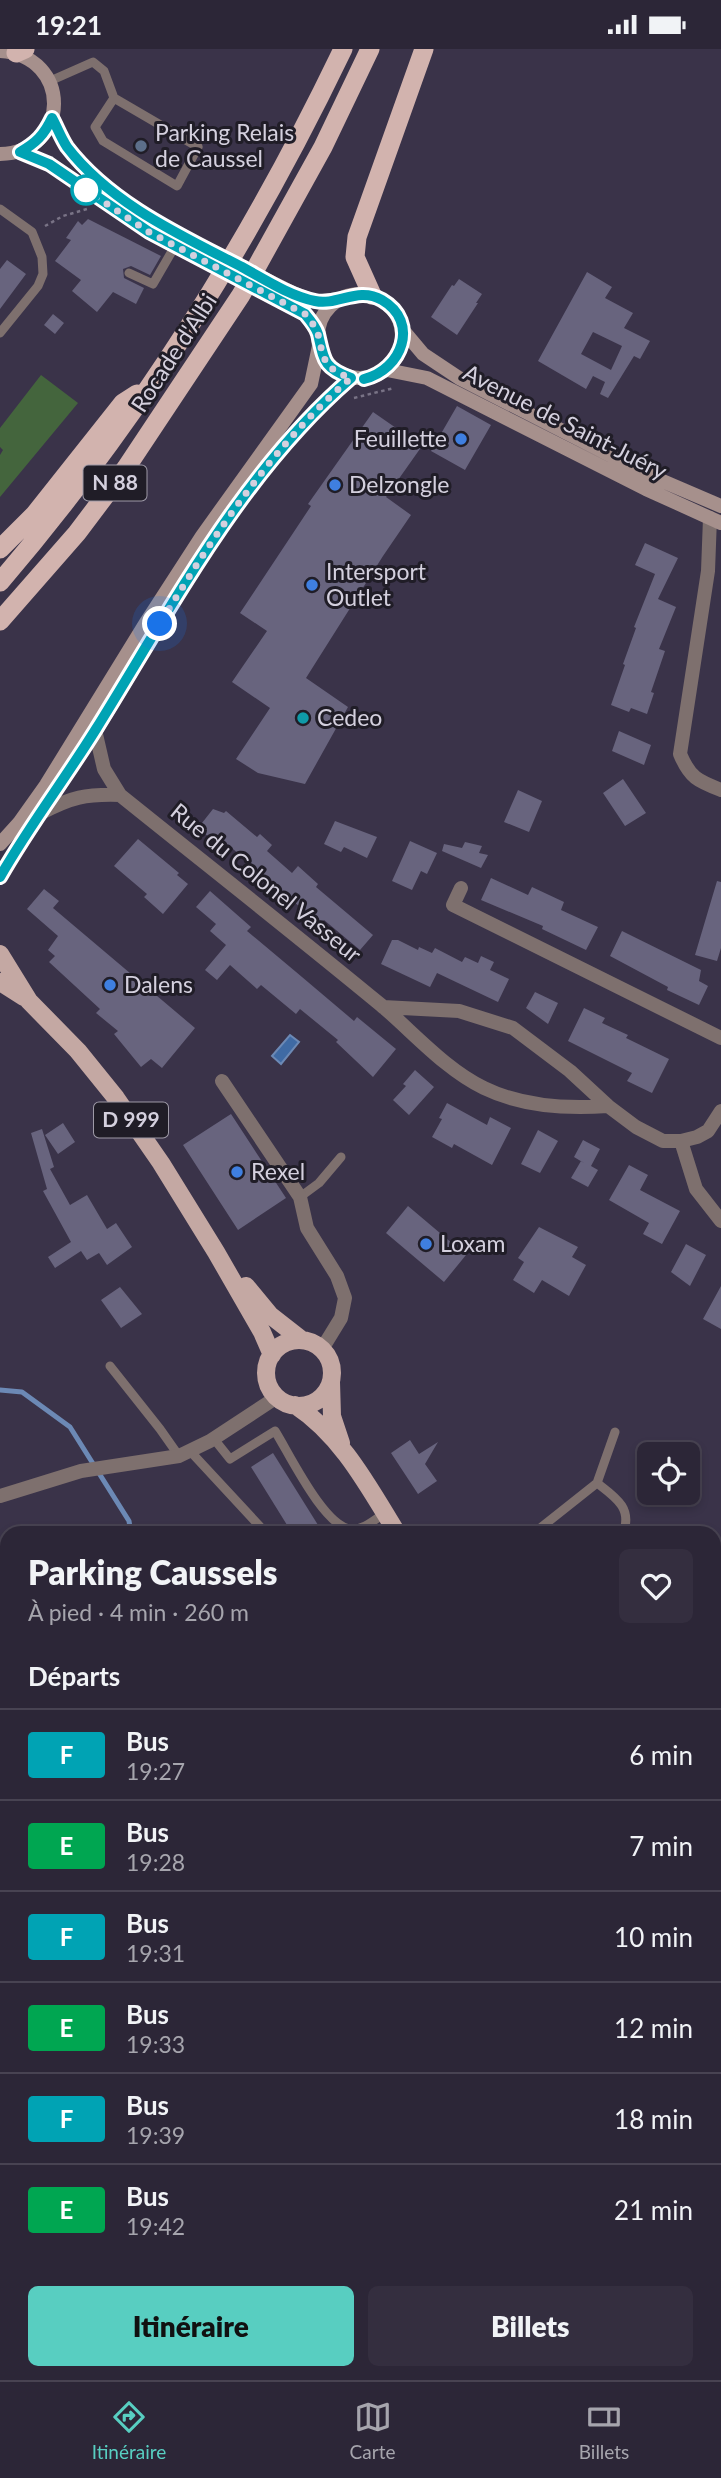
<!DOCTYPE html>
<html lang="fr">
<head>
<meta charset="utf-8">
<style>
	body { margin:0; font-family:Lato,sans-serif; background:#342e3f; color:#f1f3f6; height:100vh; display:flex; flex-direction:column; font-size:26px; white-space:nowrap }
	* { box-sizing:border-box; margin:0 }
	p { font-size:23px; color:#a6a5ad }
	.icon { flex:none; width:38px; height:38px; fill:none; stroke:currentColor; stroke-width:2; stroke-linecap:round; stroke-linejoin:round }
	.map { position:relative; flex:1; overflow:hidden }
	.side { position:absolute; left:0px; top:1477px; width:721px; height:854px; display:flex; flex-direction:column; background:#2c2637; border-radius:21px 21px 0 0; box-shadow:0 4px 10px #0003,0 0 0 2px #484352 }
	.side>* { flex:none }
	.badge { padding:0 14px; border-radius:5px; font-size:24px; line-height:46px }
	.buttons { position:absolute; left:637px; top:1393px; display:grid; gap:14px }
	.buttons a { display:grid; place-items:center; width:63px; height:63px; border-radius:10px; background:#2c2637; box-shadow:0 4px 10px #0003,0 0 0 2px #484352; font-size:35px }
	.you { position:absolute; width:35px; height:35px; margin:-18px; border:5px solid #fff; border-radius:50%; background:#1a73e8; box-shadow:0 0 0 10px #1a73e833 }
	.map>.badge { position:absolute; translate:-50% -50%; box-shadow:0 0 0 4px #fff }
	h2 { padding:0 28px; font-size:26px; line-height:63px }
	.round { display:grid; place-items:center; flex:none; width:74px; height:74px; border-radius:10px; background:#342e3f }
	.headline { display:flex; align-items:center; justify-content:space-between; height:119px; padding:0 28px }
	h1 { font-size:33px; font-weight:800; line-height:52px }
	.cta { display:flex; gap:14px; margin-top:auto; padding:14px 28px }
	.cta a { flex:1; height:80px; border-radius:10px; background:#58cec1; color:#111; font-size:28px; font-weight:800; line-height:80px; text-align:center }
	.cta a+a { background:#342e3f; color:#f1f3f6 }
	ul { padding:0; list-style:none }
	li { display:flex; align-items:center; gap:21px; height:91px; padding:0 28px; border-top:2px solid #484352 }
	li div { flex:1 }
	li b { display:block; font-size:26px }
	li em { font-style:normal }
	li .badge { min-width:77px; font-weight:700; text-align:center }
	.status { display:flex; justify-content:space-between; align-items:center; height:49px; padding:0 35px; background:#2c2637; direction:ltr }
	.status svg { height:19px; fill:currentColor }
	.tabs { display:flex; justify-content:space-around; align-items:center; height:98px; border-top:2px solid #484352; background:#2c2637; font-size:19px; color:#a6a5ad }
	.tabs a { display:grid; justify-items:center; gap:4px }
	.tabs .selected { color:#58cec1 }
	.map>svg:first-child { display:block }
	.green { fill:#44653d }
	.water { fill:#3f6aa4; stroke:#6c89b5; stroke-width:2 }
	.lines { fill:none; stroke-linecap:round; stroke-linejoin:round }
	.stream { stroke:#6c89b5; stroke-width:5 }
	.building { fill:#68647e; fill-rule:evenodd }
	.path { stroke:#797386; stroke-width:2.5; stroke-dasharray:3.5 3.5; stroke-linecap:butt }
	.service { stroke:#7e706e; stroke-width:9 }
	.minor { stroke:#7e706e; stroke-width:14 }
	.tertiary { stroke:#7e706e; stroke-width:14 }
	.secondary { stroke:#a6908c; stroke-width:14 }
	.primary { stroke:#c4a8a3; stroke-width:18 }
	.trunk { stroke:#d2b3ae; stroke-width:19 }
	.line-casing { stroke:#fff; stroke-width:16 }
	.line { stroke:#00a3b4; stroke-width:10 }
	.walk { stroke:#d4d0de; stroke-width:7; stroke-dasharray:0 12.6 }
	.service-dot { fill:#5c6f8a; stroke:#201d27; stroke-width:2.5 }
	.stop-dot { fill:#fff; stroke:#00a3b4; stroke-width:3.5 }
	.shop-dot { fill:#3f7fe0; stroke:#201d27; stroke-width:2.5 }
	.culture-dot { fill:#0f9aa8; stroke:#201d27; stroke-width:2.5 }
	.labels { text-anchor:middle; stroke-width:6; stroke-linejoin:round; paint-order:stroke }
	.shield { fill:#201d27; stroke:#9e9aa7; stroke-width:2 }
	.shield-label { font-size:21px; font-weight:bold; fill:#d4d0de }
	.poi-label { font-size:23px; fill:#d4d0de; stroke:#201d27; text-anchor:start }
	.street-label { font-size:23px; fill:#d4d0de; stroke:#201d27 }
</style>
</head>
<body>
<div class="status"><b>19:21</b><svg viewBox="0 0 49 12"><path d="M0 12V9h3v3zM5 12V6h3v6zM10 12V3h3v9zM15 12V0h3v12zM26 1h20v11H26zM47 4h2v5h-2z"/></svg></div>
<div class="map">
<svg width="721" height="2331" viewBox="0 0 721 2331">
	<rect width="100%" height="100%" fill="#3a3349"/>
	<path class="green" d="M41 326 78 354 0 448V406L3 401 0 398V379Z"/>
	<path class="water" d="M290 986 299 993 281 1015 272 1007Z"/>
	<g class="lines">
		<path class="stream" d="M0 1341 22 1343 70 1378 129 1472 131 1484
			M714 2164 721 2170"/>
	</g>
	<path class="building" d="M88 170 161 207 150 226 131 217 123 220 124 229 144 239 136 255 113 243 97 263 72 242 81 231 55 212 71 191 66 189 78 172 82 176Z
		M7 211 26 225 0 260V220Z
		M587 223 612 238 605 249 633 264 624 279 650 292 640 310 634 307 608 349 600 345 605 333 593 327 586 340 538 312ZM593 283 622 297 611 321 581 305Z
		M459 230 482 245 476 254H478L457 286 431 268 452 236 454 237Z
		M53 265 64 274 55 285 44 276Z
		M457 357 491 376 465 421 431 402Z
		M373 363 422 397 386 448 411 466 383 507 306 629 348 658 305 735 258 724 236 710 270 659 232 633 267 582 240 564 311 457 308 455Z
		M645 494 678 509 658 550 676 558 659 600 665 602 651 643 654 644 647 665 631 659 629 663 611 656 625 616 623 615 636 579 634 578 655 525 635 516Z
		M619 682 651 696 644 716 612 702Z
		M623 730 646 764 625 777 603 744Z
		M518 741 542 752 529 783 504 773Z
		M213 760 224 764 226 762 257 788 260 785 272 796 267 802 292 824 298 817 318 835 316 838 373 886 360 901 324 871 320 876 264 826 259 831 244 818 248 813 226 794 222 799 198 779Z
		M335 772 377 788 367 809 344 798 341 803 324 795Z
		M138 790 179 824 177 826 188 835 163 865 144 848 147 845 114 817Z
		M410 792 437 804 427 825 421 822 412 841 392 832Z
		M465 793 482 797 479 804 488 806 481 819 442 802 444 795 462 799Z
		M491 829 528 846 532 838 564 853 561 861 598 878 586 901 542 880 543 877 481 851Z
		M717 832 721 833V899L717 912 695 906Z
		M44 840 59 852 53 859 195 979 162 1019 151 1010 141 1018 114 985 118 982 96 964 100 960 49 913 55 907 48 901 58 887 27 860Z
		M210 842 251 878 247 882 302 928 354 972 357 968 396 1000 373 1028 336 993 338 991 300 960 296 965 261 936 257 940 230 916 217 931 205 921 226 896 210 882 216 875 196 858Z
		M622 882 701 921 699 932 708 937 699 956 667 941 668 938 610 907Z
		M392 891H398L418 901 419 898 432 904 435 899 462 913 465 908 478 914 481 907 494 913 490 921 509 930 498 953 437 924 430 938 381 915Z
		M535 943 558 954 548 975 526 959Z
		M584 959 605 969 602 974 628 986 626 989 669 1010 652 1044 627 1032 632 1024 568 992Z
		M415 1021 434 1038 409 1066 393 1051 406 1037 403 1035Z
		M447 1054 487 1076 490 1068 511 1079 492 1116 454 1095 452 1099 432 1088 442 1070 439 1069Z
		M231 1065 286 1149 238 1181 183 1096Z
		M63 1074 75 1093 58 1105 45 1086Z
		M42 1080 54 1118 50 1120 70 1156 87 1146 107 1180 116 1174 132 1198 107 1216 99 1204 87 1211 81 1202 55 1219 48 1208 71 1193 43 1142 47 1140 31 1084Z
		M538 1081 558 1092 540 1124 521 1115Z
		M583 1091 600 1100 591 1117 598 1121 588 1138 571 1129 581 1112 584 1114 574 1108Z
		M629 1116 648 1126 640 1141 680 1162 662 1195 643 1185 649 1174 609 1151Z
		M408 1157 466 1206 444 1233 386 1184Z
		M539 1178 578 1198 572 1208 586 1216 569 1247 542 1231 534 1244 513 1231 524 1213 518 1209Z
		M686 1195 706 1206 690 1237 671 1223Z
		M721 1237V1280L703 1270Z
		M120 1238 142 1265 121 1279 101 1251Z
		M410 1391 419 1405 438 1393 425 1415 437 1432 418 1445 391 1404Z
		M273 1404 318 1476 305 1484H292L251 1418Z"/>
	<g class="lines">
		<path class="path" d="M45 177 63 167 87 160
			M354 349 394 339
			M649 2324 650 2331"/>
		<path class="service" d="M50 32 93 13 104 22 114 49 95 78 103 92 177 137 198 98 114 49
			M0 160 32 183 42 208 43 225 38 237 0 284
			M129 224 153 235 175 197
			M300 1148 319 1134 341 1108
			M110 1317 160 1380 179 1407
			M214 1390 230 1410 275 1382C289 1404 324 1478 351 1480 364 1481 374 1471 385 1464
			M190 1402 266 1484
			M597 1434C615 1448 633 1459 623 1484
			M534 1484 597 1434 615 1383
			M0 2197 4 2201
			M420 2324 424 2331"/>
		<path class="minor" d="M710 469 708 522 680 705C690 729 698 732 721 741
			M95 681 104 720 120 746C207 816 295 885 381 956 414 984 445 1020 484 1039 521 1057 568 1060 608 1057
			M41 764C72 748 85 745 120 746
			M461 839 453 856 721 989
			M383 958 459 962 513 979 570 1022 608 1057 636 1078 663 1092H681L697 1088 708 1082 721 1062
			M222 1032 300 1148 307 1179 337 1227 345 1249 341 1269 322 1300
			M681 1092 696 1140 721 1172
			M0 1447 81 1422 179 1407 210 1392 277 1348
			M0 1946 7 1964
			M0 2107 7 2104
			M100 2324 104 2331"/>
		<path class="tertiary" d="M714 2299H721
			M513 2331 549 2324"/>
		<path class="secondary" d="M0 2C73 7 71 104 0 105
			M53 69C57 78 61 90 67 98 120 166 218 206 293 244L316 253 339 250
			M20 103 49 115 149 183 286 253 305 265 318 283
			M318 287a42 42 0 1 1 84 0a42 42 0 1 1-84 0Z
			M402 280 423 305 459 329 653 428 721 457
			M387 321 427 329 646 440 721 474
			M0 795 19 774 46 736 147 572 202 487 311 335 319 297
			M0 828C28 777 65 730 96 681 172 559 240 424 351 329"/>
		<path class="primary" d="M0 905 29 952 78 1002 116 1049 161 1114 216 1203 262 1283 272 1306
			M0 933 24 948
			M246 1237 270 1266 302 1291
			M266 1324a33 33 0 1 1 66 0a33 33 0 1 1-66 0Z
			M331 1333 332 1367 341 1394
			M295 1356C342 1387 368 1437 397 1484
			M714 1933 721 1944"/>
		<path class="trunk" d="M16 4 25 0
			M372 246 355 208 357 188 424 0
			M0 500 35 465 123 354 137 345
			M0 533C138 372 251 192 343 0
			M0 572 77 484 126 419 241 246 323 98 370 0"/>
	</g>
	<g class="lines">
		<g class="line-casing">
			<path id="line" d="M0 828C29 777 65 730 96 680 172 558 241 424 351 329 323 319 324 311 318 285 316 278 310 271 305 265L149 183 49 115 20 103C36 94 44 86 52 69 57 78 61 89 67 98 110 154 180 186 242 218 264 230 290 247 315 252 338 257 358 237 382 251 420 273 402 321 364 330"/>
		</g>
		<use href="#line" class="line"/>
		<path class="walk" d="M86 141 149 183 305 265C310 271 316 278 318 285 324 311 323 319 351 329 273 396 213 487 160 575"/>
	</g>
	<circle class="service-dot" cx="141" cy="97" r="7"/>
	<circle class="stop-dot" cx="86" cy="141" r="14"/>
	<g class="shop-dot">
		<circle cx="461" cy="390" r="7"/>
		<circle cx="335" cy="436" r="7"/>
		<circle cx="312" cy="536" r="7"/>
		<circle cx="110" cy="936" r="7"/>
		<circle cx="237" cy="1123" r="7"/>
		<circle cx="426" cy="1195" r="7"/>
	</g>
	<circle class="culture-dot" cx="303" cy="669" r="7"/>
	<g class="labels">
		<g class="shield">
			<rect x="83.5" y="416.5" width="63" height="35" rx="5"/>
			<rect x="94" y="1053.5" width="74" height="35" rx="5"/>
		</g>
		<g class="shield-label">
			<text x="115" y="441">N 88</text>
			<text x="131" y="1078">D 999</text>
		</g>
		<g class="poi-label">
			<text x="155" y="92">Parking Relais<tspan x="155" dy="26">de Caussel</tspan></text>
			<text x="447" y="398" text-anchor="end">Feuillette</text>
			<text x="349" y="444">Delzongle</text>
			<text x="326" y="531">Intersport<tspan x="326" dy="26">Outlet</tspan></text>
			<text x="317" y="677">Cedeo</text>
			<text x="124" y="944">Dalens</text>
			<text x="251" y="1131">Rexel</text>
			<text x="440" y="1203">Loxam</text>
		</g>
		<g class="street-label">
			<text transform="translate(174 304) rotate(-57)" y="8">Rocade d'Albi</text>
			<text transform="translate(565 373) rotate(27)" y="8">Avenue de Saint-Juéry</text>
			<text transform="translate(266 834) rotate(39)" y="8">Rue du Colonel Vasseur</text>
		</g>
	</g>
</svg>
<div class="buttons">
<a><svg class="icon" aria-label="locate" viewBox="0 0 24 24"><circle cx="12" cy="12" r="6"/><path d="M12 2v4M12 18v4M2 12h4M18 12h4"/></svg></a>
</div>
<div class="you" style="left:160px;top:575px"></div>
<section class="side">
<div class="headline"><div><h1>Parking Caussels</h1><p>À pied · 4 min · 260 m</p></div><a class="round"><svg class="icon" aria-label="heart" viewBox="0 0 24 24"><path d="M12 20l-8-8c-3-5 5-10 8-4 3-6 11-1 8 4z"/></svg></a></div>
<h2>Départs</h2>
<ul>
<li><span class="badge" style="background:#00a3b4;color:#fff">F</span><div><b>Bus</b><p>19:27</p></div><em>6 min</em></li>
<li><span class="badge" style="background:#00a651;color:#fff">E</span><div><b>Bus</b><p>19:28</p></div><em>7 min</em></li>
<li><span class="badge" style="background:#00a3b4;color:#fff">F</span><div><b>Bus</b><p>19:31</p></div><em>10 min</em></li>
<li><span class="badge" style="background:#00a651;color:#fff">E</span><div><b>Bus</b><p>19:33</p></div><em>12 min</em></li>
<li><span class="badge" style="background:#00a3b4;color:#fff">F</span><div><b>Bus</b><p>19:39</p></div><em>18 min</em></li>
<li><span class="badge" style="background:#00a651;color:#fff">E</span><div><b>Bus</b><p>19:42</p></div><em>21 min</em></li>
</ul>
<div class="cta"><a>Itinéraire</a><a>Billets</a></div>
</section>
</div>
<nav class="tabs">
<a class="selected"><svg class="icon" aria-label="directions" viewBox="0 0 24 24"><path d="M12 3l9 9-9 9-9-9zM9 14v-3h6M13 9l2 2-2 2"/></svg>Itinéraire</a>
<a><svg class="icon" aria-label="map" viewBox="0 0 24 24"><path d="M3 6l6-2 6 2 6-2v14l-6 2-6-2-6 2zM9 4v14M15 6v14"/></svg>Carte</a>
<a><svg class="icon" aria-label="tickets" viewBox="0 0 24 24"><path d="M3 7h18v10H3zM15 7v10"/></svg>Billets</a>
</nav>
</body>
</html>
